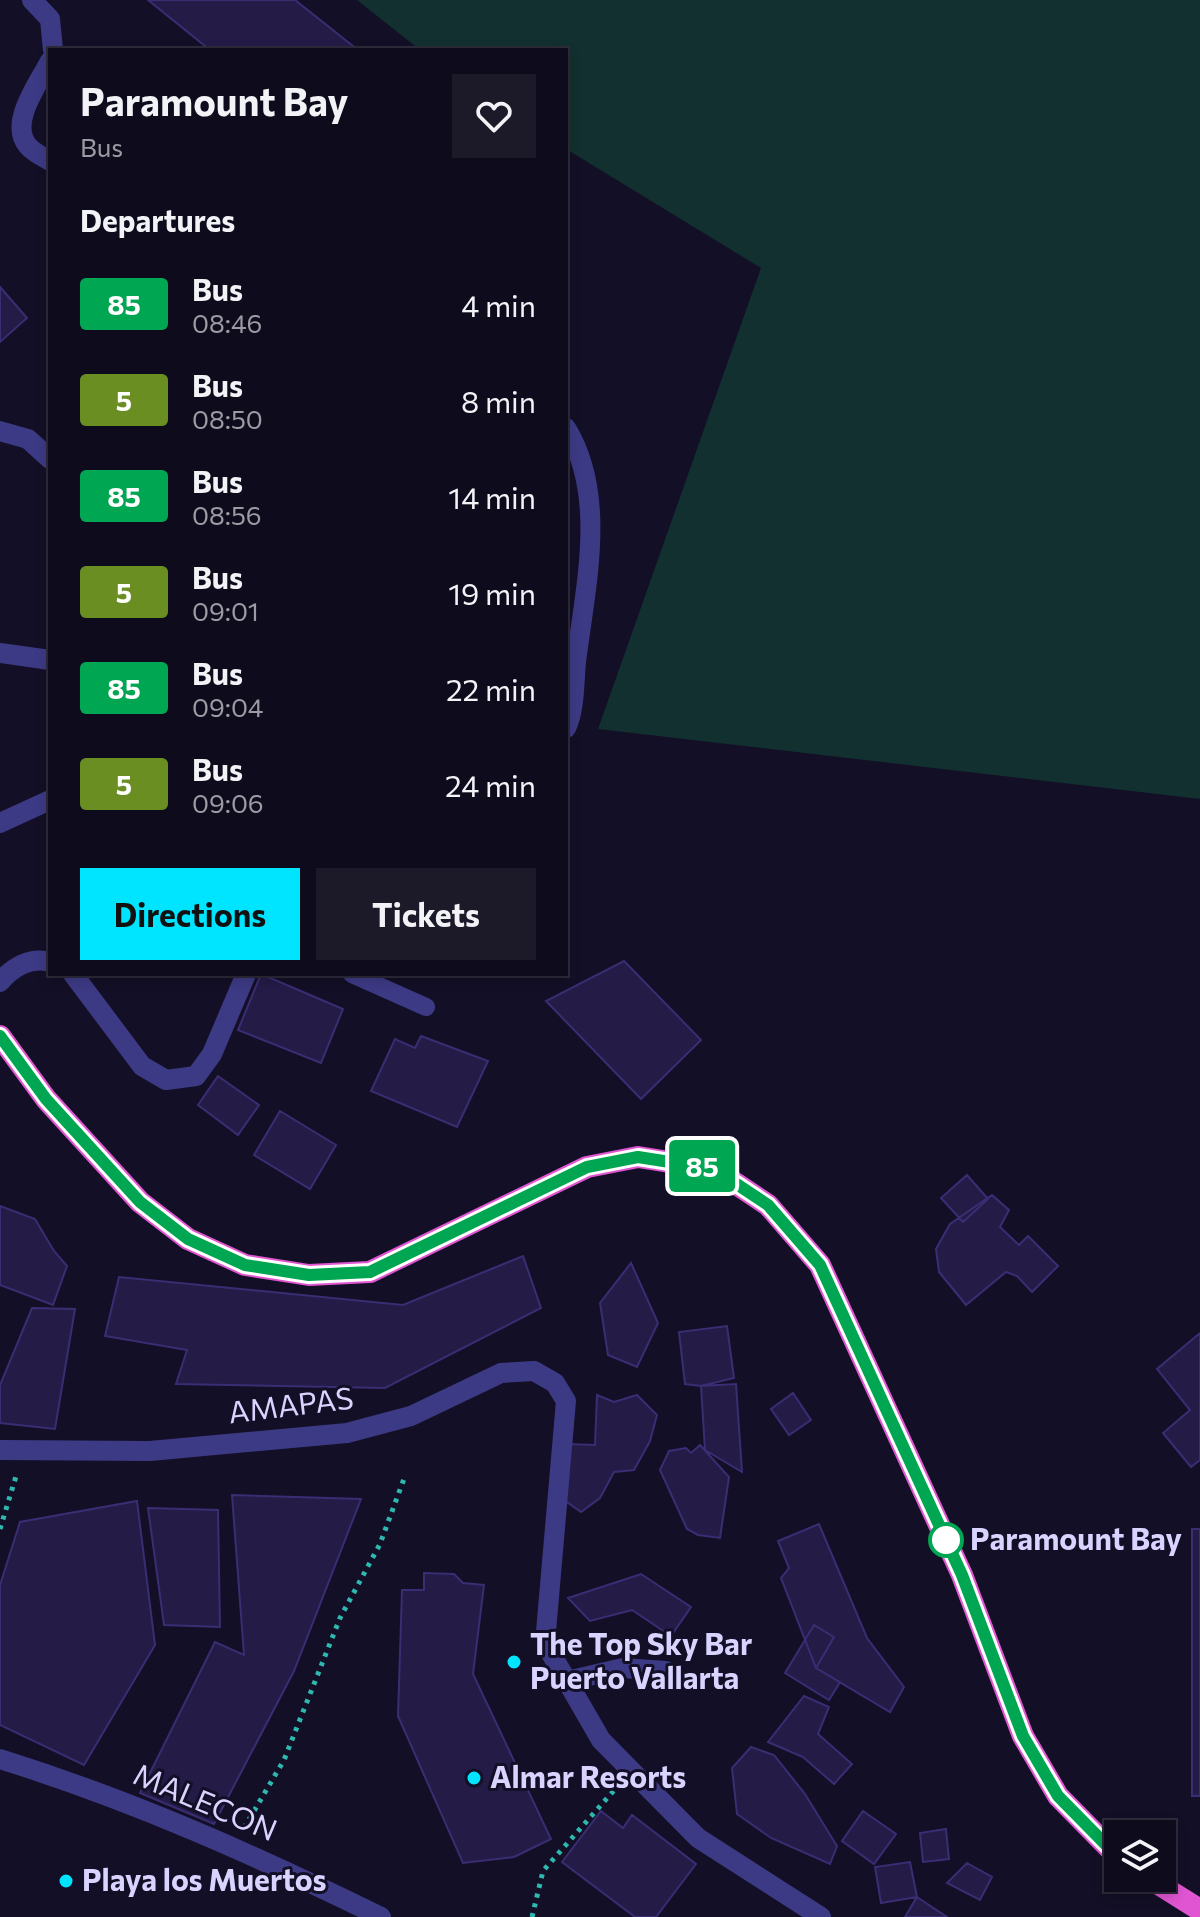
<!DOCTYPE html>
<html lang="en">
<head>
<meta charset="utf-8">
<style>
	body { margin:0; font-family:Commissioner,sans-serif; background:#1c1929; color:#f1f3f6; height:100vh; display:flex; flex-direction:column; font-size:30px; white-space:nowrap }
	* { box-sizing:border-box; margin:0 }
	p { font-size:26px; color:#9b9ba3 }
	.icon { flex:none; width:44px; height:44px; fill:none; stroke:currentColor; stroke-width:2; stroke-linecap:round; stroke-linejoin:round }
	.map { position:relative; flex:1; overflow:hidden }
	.details { position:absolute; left:48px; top:48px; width:520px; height:928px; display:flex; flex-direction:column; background:#0e0b1c; border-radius:0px; box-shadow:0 4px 12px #0003,0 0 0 2px #2e2b3b }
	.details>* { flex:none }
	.badge { padding:0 16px; border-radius:6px; font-size:28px; line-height:52px }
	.buttons { position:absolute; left:1104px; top:1820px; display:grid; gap:16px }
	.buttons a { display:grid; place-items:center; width:72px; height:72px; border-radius:0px; background:#0e0b1c; box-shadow:0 4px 12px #0003,0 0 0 2px #2e2b3b; font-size:40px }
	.map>.badge { position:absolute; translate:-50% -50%; box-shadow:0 0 0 4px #fff }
	h2 { padding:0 32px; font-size:30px; line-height:72px }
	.round { display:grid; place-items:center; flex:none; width:84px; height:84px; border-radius:0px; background:#1c1929 }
	.overview { display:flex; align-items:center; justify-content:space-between; height:136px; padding:0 32px }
	h1 { font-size:38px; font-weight:700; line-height:60px }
	.button { display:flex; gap:16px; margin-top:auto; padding:16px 32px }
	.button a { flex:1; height:92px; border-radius:0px; background:#00e5ff; color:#111; font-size:32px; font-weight:700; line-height:92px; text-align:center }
	.button a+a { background:#1c1929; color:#f1f3f6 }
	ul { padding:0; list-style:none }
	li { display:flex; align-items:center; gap:24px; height:96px; padding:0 32px }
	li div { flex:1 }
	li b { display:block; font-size:30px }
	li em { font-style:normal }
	li .badge { min-width:88px; font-weight:700; text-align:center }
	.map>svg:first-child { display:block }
	.green { fill:#12302f }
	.building { fill:#241b47; stroke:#3b2d73; stroke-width:2 }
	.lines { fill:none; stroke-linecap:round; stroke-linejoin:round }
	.path { stroke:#2fb8b0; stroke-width:5; stroke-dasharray:4 6; stroke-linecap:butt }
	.service { stroke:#3d3a85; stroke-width:18 }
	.minor { stroke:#3d3a85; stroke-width:20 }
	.trunk { stroke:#e055d1; stroke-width:22 }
	.line-casing { stroke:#fff; stroke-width:18 }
	.line { stroke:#00a651; stroke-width:12 }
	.stop-dot { fill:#fff; stroke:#00a651; stroke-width:4 }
	.poi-dot { fill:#00e5ff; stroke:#130f26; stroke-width:3 }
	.labels { text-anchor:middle; stroke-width:6; stroke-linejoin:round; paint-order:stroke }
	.street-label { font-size:30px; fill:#d9d4ff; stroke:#130f26 }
	.stop-label { font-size:30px; font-weight:bold; fill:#d9d4ff; stroke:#130f26; text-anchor:start }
	.poi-label { font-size:30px; font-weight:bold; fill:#d9d4ff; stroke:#130f26; text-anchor:start }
</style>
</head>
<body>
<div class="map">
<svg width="1200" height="1917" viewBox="0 0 1200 1917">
	<rect width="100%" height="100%" fill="#130f26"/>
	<path class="green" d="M357 0H1200V799L598 729 761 268 566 149V50H420Z"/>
	<path class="building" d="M148 0H295L358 50H210Z
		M0 287 27 318 0 342Z
		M624 961 701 1040 641 1099 546 1001Z
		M261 974 343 1009 321 1063 238 1030Z
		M421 1036 488 1061 457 1127 371 1091 395 1039 415 1048Z
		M218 1076 259 1105 238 1135 198 1105Z
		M280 1111 336 1145 310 1189 254 1155Z
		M967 1175 988 1199 963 1222 941 1198Z
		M992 1195 1009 1210 1000 1227 1019 1245 1028 1236 1058 1266 1032 1292 1017 1276 1006 1272 966 1305 939 1272 936 1249 950 1224Z
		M0 1206 35 1219 54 1251 67 1266 53 1305 0 1285Z
		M523 1256 541 1308 385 1388 176 1384 187 1350 105 1336 119 1277 403 1305Z
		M631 1263 658 1323 637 1367 608 1355 600 1303Z
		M32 1308 75 1309 55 1429 0 1423V1385Z
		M727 1326 734 1378 701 1386 685 1384 679 1332Z
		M1200 1333V1460L1191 1467 1163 1433 1190 1410 1157 1369Z
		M736 1384 742 1472 705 1450 701 1386Z
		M793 1393 811 1420 789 1435 771 1409Z
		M597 1395 614 1402 637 1395 657 1415 650 1441 634 1470 614 1472 600 1498 581 1512 564 1500 568 1444 595 1445Z
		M700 1445 729 1477 720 1538 698 1535 687 1529 660 1470 669 1451 686 1448 691 1453Z
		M232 1495 361 1499 294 1671 214 1824 140 1793 215 1642 244 1655Z
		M137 1501 155 1645 84 1765 0 1725V1585L20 1522Z
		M148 1508 218 1510 220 1627 164 1625Z
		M819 1524 867 1638 904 1687 890 1712 816 1668 781 1578 789 1568 778 1541Z
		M1192 1529H1200V1796H1192Z
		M424 1573 454 1574 463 1583 484 1585 473 1674 551 1839 514 1857 463 1863 398 1716 402 1590H424Z
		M641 1574 691 1607 671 1636 632 1610 590 1621 568 1598Z
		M814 1625 834 1637 816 1668 840 1682 829 1700 785 1673Z
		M804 1696 829 1707 818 1734 852 1764 834 1784 803 1757 768 1742Z
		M751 1747 774 1755 805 1794 837 1846 830 1864 771 1838 737 1814 732 1768Z
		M601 1811 623 1828 632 1815 696 1864 656 1917H635L562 1862Z
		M863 1811 896 1834 874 1864 842 1841Z
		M946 1829 949 1859 923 1862 920 1833Z
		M910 1862 917 1897 881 1903 875 1867Z
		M967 1863 992 1877 980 1900 947 1883Z
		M917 1897 947 1917H905Z"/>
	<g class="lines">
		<path class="path" d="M0 1529 17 1473
			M244 1828 284 1760 340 1618 380 1544 405 1476
			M532 1917 543 1871 617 1787"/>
		<path class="service" d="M352 974 426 1007"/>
		<path class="minor" d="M32 0 50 19 53 50
			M50 61C39 83 8 123 28 146 33 152 43 157 50 161
			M566 428C608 496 585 588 576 662 574 682 575 710 566 728
			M0 431 28 439 50 459
			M0 653 50 660
			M0 823 50 800
			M73 974 142 1066 166 1080 196 1076 212 1054 246 974
			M0 982C12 968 30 956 50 962
			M0 1450 150 1451 347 1433 411 1416 501 1373 534 1371 555 1383 566 1401 545 1643 601 1740 698 1838 821 1917
			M567 1681 623 1668 666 1671
			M0 1759C134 1801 255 1855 381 1917"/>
		<path class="trunk" d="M0 1036 46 1099 140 1202 188 1239 245 1265 309 1275 370 1272 587 1167 638 1157 714 1169 768 1205 820 1265 962 1575 1023 1736 1058 1796 1118 1857
			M1149 1878 1200 1910"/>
	</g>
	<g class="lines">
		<g class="line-casing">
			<path id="line" d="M0 1036 46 1099 140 1202 188 1239 245 1265 309 1275 370 1272 587 1167 638 1157 714 1169 768 1205 820 1265 962 1575 1023 1736 1058 1796 1118 1857"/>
		</g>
		<use href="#line" class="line"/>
	</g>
	<circle class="stop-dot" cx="946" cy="1540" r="16"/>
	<g class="poi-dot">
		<circle cx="514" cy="1662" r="8"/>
		<circle cx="474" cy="1778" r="8"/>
		<circle cx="66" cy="1881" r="8"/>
	</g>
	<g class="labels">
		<g class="street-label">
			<text transform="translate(291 1406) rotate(-7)" y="10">AMAPAS</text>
			<text transform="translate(205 1803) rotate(23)" y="10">MALECON</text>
		</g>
		<g class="stop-label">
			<text x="970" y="1550">Paramount Bay</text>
		</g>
		<g class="poi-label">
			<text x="530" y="1655">The Top Sky Bar<tspan x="530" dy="34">Puerto Vallarta</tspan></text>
			<text x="490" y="1788">Almar Resorts</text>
			<text x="82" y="1891">Playa los Muertos</text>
		</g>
	</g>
</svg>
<div class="buttons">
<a><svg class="icon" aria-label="layers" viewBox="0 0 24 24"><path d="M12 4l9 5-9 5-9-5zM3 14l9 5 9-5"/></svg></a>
</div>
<b class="badge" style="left:702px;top:1166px;background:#00a651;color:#fff">85</b>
<section class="details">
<div class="overview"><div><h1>Paramount Bay</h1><p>Bus</p></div><a class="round"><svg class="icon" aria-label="heart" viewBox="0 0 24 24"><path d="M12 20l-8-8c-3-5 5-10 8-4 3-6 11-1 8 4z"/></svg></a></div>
<h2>Departures</h2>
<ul>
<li><span class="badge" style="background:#00a651;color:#fff">85</span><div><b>Bus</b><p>08:46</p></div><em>4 min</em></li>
<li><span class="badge" style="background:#6b8e23;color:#fff">5</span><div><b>Bus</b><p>08:50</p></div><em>8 min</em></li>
<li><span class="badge" style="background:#00a651;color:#fff">85</span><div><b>Bus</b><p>08:56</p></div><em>14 min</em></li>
<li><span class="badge" style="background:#6b8e23;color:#fff">5</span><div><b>Bus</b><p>09:01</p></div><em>19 min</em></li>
<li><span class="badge" style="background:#00a651;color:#fff">85</span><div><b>Bus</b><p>09:04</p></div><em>22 min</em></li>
<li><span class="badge" style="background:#6b8e23;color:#fff">5</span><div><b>Bus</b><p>09:06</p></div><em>24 min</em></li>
</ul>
<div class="button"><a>Directions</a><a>Tickets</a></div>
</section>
</div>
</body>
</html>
